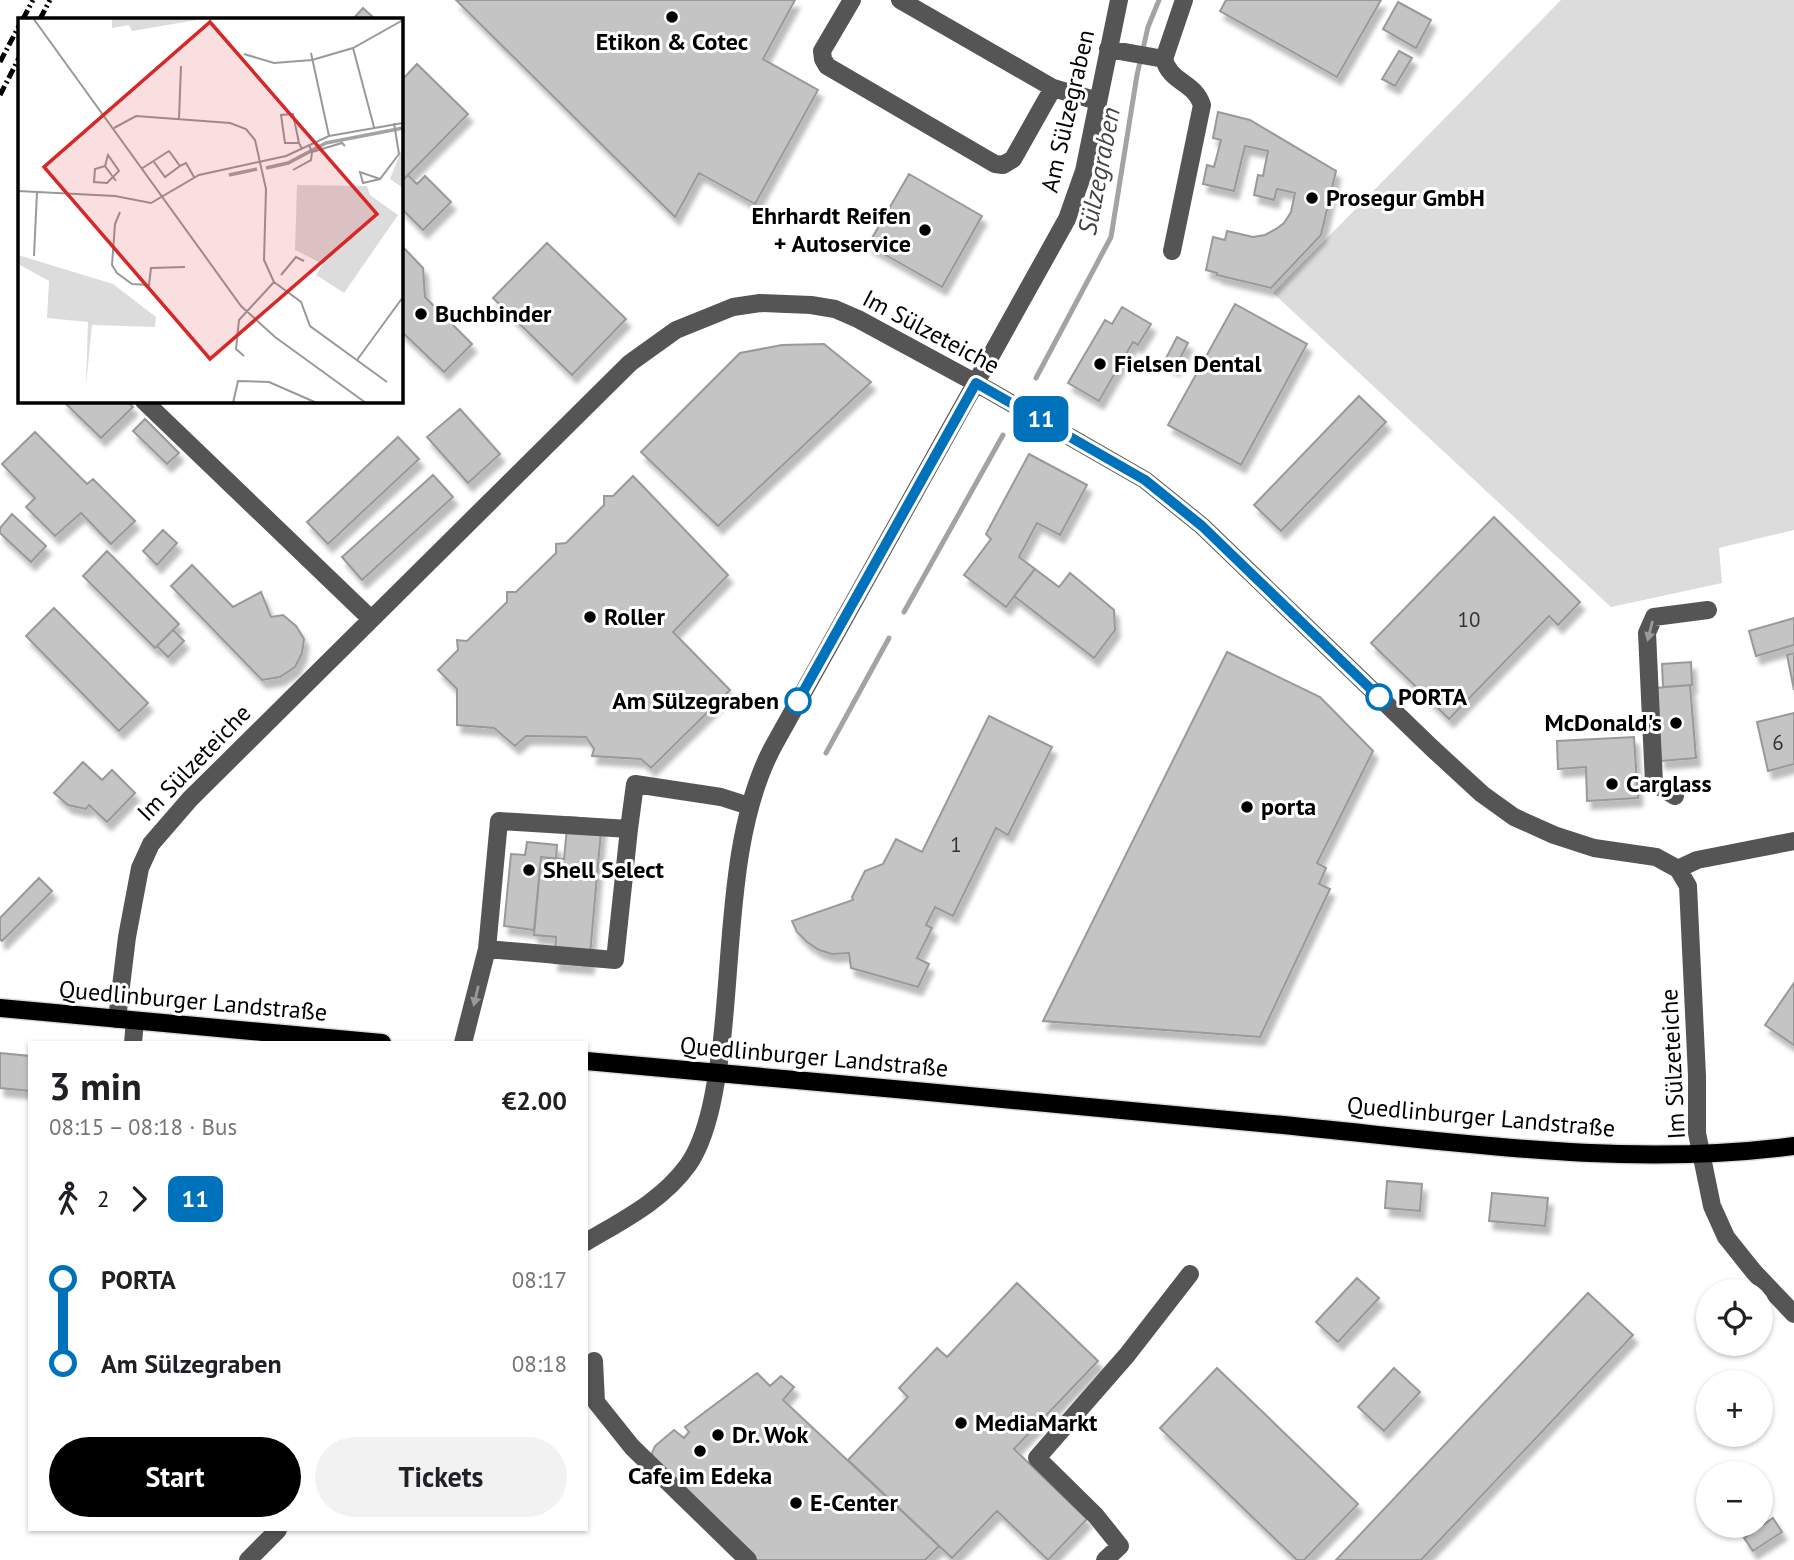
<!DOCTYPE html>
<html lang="en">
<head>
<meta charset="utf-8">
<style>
	body { margin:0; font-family:"PT Sans",sans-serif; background:#f2f2f2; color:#202124; height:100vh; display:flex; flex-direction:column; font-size:26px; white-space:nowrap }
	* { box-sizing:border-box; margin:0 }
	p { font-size:23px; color:#757577 }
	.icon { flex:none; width:38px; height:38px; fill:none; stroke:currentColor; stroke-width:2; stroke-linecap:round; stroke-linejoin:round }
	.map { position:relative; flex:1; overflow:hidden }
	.panel { position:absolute; left:28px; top:1041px; width:560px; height:490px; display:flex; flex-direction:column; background:#fff; border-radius:0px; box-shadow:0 2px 5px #0004 }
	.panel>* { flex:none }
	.badge { padding:0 14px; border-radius:10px; font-size:24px; line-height:46px }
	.tools { position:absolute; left:1696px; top:1279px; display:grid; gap:14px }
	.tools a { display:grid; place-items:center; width:77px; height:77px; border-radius:50%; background:#fff; box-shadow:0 2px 5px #0004; font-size:35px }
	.map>.badge { position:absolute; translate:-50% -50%; box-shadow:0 0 0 4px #fff }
	.legs { display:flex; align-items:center; gap:10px; height:77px; padding:0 21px; font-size:23px }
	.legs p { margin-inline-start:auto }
	.headline { display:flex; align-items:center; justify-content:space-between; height:119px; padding:0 21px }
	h1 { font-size:38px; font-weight:800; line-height:52px }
	.cta { display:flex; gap:14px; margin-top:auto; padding:14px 21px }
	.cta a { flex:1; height:80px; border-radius:42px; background:#000; color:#fff; font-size:28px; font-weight:800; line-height:80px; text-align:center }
	.cta a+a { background:#f2f2f2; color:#202124 }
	ul { padding:0 21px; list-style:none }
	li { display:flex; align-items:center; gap:24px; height:84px; font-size:26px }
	li i { display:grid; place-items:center; width:10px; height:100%; margin:0 9px; background:currentColor }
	li i::after { content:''; width:18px; height:18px; margin:-9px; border:5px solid; border-radius:50%; background:#fff }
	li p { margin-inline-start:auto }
	li:first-child i { background:linear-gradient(#0000 50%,currentColor 0) }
	li:last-child i { background:linear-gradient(currentColor 50%,#0000 0) }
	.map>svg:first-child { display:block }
	.green { fill:#dcdcdc }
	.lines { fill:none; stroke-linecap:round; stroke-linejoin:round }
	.stream { stroke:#a3a3a3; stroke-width:5 }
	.building { fill:#c4c4c4; stroke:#999; stroke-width:2; filter:url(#shadow) }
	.major-casing { stroke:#dbdbdb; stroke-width:21 }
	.minor { stroke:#555; stroke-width:18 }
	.major { stroke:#000; stroke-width:18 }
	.rail { stroke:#000; stroke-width:5; stroke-dasharray:10 3.5 2 3.5; stroke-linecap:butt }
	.oneway { fill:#999 }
	.line-1-casing { stroke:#fff; stroke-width:16 }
	.line-1 { stroke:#0072bc; stroke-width:10 }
	.poi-dot { fill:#000; stroke:#fff; stroke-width:2.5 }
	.stop-1-dot { fill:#fff; stroke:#0072bc; stroke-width:3.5 }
	.labels { text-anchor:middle; stroke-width:6; stroke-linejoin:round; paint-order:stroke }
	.number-label { font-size:21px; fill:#313131 }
	.poi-label { font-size:24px; font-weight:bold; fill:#000; stroke:#fff; text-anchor:start }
	.street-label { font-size:24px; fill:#000; stroke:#fff }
	.stop-label { font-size:24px; font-weight:bold; fill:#000; stroke:#fff; text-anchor:start }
	.water-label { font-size:26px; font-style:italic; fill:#444; stroke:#fff }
	.inset-river { fill:none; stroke:#a3a3a3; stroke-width:3.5 }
	.inset-road { fill:none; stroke:#999; stroke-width:2 }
	.view { fill:#d62828; fill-opacity:0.15; stroke:#d62828; stroke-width:3.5 }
	.inset-edge { fill:none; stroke:#000; stroke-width:3.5 }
</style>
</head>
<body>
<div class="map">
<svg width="1794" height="1560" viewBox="0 0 1794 1560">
	<defs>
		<filter id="shadow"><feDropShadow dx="4.5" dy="8" stdDeviation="2" flood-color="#0004"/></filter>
	</defs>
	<rect width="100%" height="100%" fill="#fff"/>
	<path class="green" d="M1561 0H1794V530L1719 548 1722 583 1611 607 1273 293Z"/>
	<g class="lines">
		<path class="stream" d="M1036 378 1111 237 1137 75 1148 27 1159 0
			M904 612 1003 435
			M826 753 889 638"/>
	</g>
	<path class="building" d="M456 0H795L763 59 818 90 755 204 699 173 675 217Z
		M1226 0H1381L1337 77 1220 11Z
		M1398 2 1431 20 1416 48 1383 29Z
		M363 8 375 19H353Z
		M1399 51 1412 58 1395 86 1382 79Z
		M417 64 468 114 401 182V81Z
		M1218 112 1250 120 1336 171 1321 235 1271 288 1217 275V273L1206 270 1213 237 1225 240 1227 231 1253 237 1265 235 1276 229 1284 223 1291 212 1295 193 1277 189 1274 200 1254 195 1258 175 1263 176 1268 151 1245 146 1234 191 1203 184 1207 165 1214 167 1221 140 1213 138Z
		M909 174 982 216 942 287 868 245Z
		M408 175 417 184 425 176 451 202 423 230 401 208V182Z
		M547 243 626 319 572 375 493 298Z
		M401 245 423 268 425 297 472 344 444 372 401 331Z
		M1235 304 1307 344 1241 465 1168 425Z
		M1122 307 1151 324 1138 345 1133 342 1099 401 1068 383 1105 320 1112 324Z
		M1177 337 1188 343 1175 368 1164 362Z
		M824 344 871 382 718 526 641 452 740 353 782 345Z
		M1359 396 1386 422 1281 531 1254 505Z
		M63 401H127L133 407 101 438Z
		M460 409 500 454 468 483 427 437Z
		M145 419 179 453 167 464 133 431Z
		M35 432 87 484 93 479 135 521 111 544 81 513 55 536 26 507 35 498 2 464Z
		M398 437 419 459 328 544 307 522Z
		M1029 454 1087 485 1060 535 1037 523 1019 557 1035 569 1006 607 964 575 991 539 986 534Z
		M433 475 453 497 362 580 342 557Z
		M633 476 728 575 673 632 730 690 651 768 641 759 592 756 594 749 586 737 526 736 515 746 494 728 457 725V689L438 670 458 650 457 640 467 641 507 602V592H516L556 553V544L566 543 604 505V496H613Z
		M12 514 46 546 31 562 0 533V528Z
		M1494 517 1580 602 1558 625 1549 616 1449 719 1371 643Z
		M163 530 177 543 157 565 143 551Z
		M107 551 179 624 155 648 83 576Z
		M192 565 233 607 261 592 271 617 283 615 296 626 304 639 302 653 295 667 280 677 262 680 171 586Z
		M1035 569 1059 587 1070 573 1114 610 1115 630 1094 658 1014 596Z
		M54 608 148 703 119 731 26 636Z
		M1794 618V645L1756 656 1749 631Z
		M173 630 184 641 168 657 157 646Z
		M1227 652 1320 697 1373 751 1317 863 1326 868 1319 884 1330 889 1260 1037 1043 1021Z
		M1794 653V690L1787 655Z
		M1691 662 1692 685 1663 687 1662 664Z
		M1690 685 1696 758 1661 761 1655 688Z
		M1794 713V764L1768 771 1757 722Z
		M989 716 1052 747 1008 835 996 828 953 916 935 907 926 925 932 928 917 958 929 964 918 987 851 968 849 953 832 954 819 950 807 942 797 932 792 921 853 900 852 897 865 871 883 864 896 839 922 852Z
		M1634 737 1638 798 1587 801 1586 767 1558 769 1557 741Z
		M83 762 102 780 112 770 135 793 107 822 89 805 86 809 68 805 54 793Z
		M568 817 602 820 589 966 554 963 556 937 534 935 541 857 564 859Z
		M527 842 557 845 556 859 541 857 534 930 504 926 511 854 525 855Z
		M39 878 52 891 2 941 0 939V918Z
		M1794 983V1045L1765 1025Z
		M0 1053 30 1056V1091L0 1088Z
		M1387 1181 1422 1184 1420 1211 1385 1208Z
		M1492 1193 1548 1198 1545 1226 1489 1221Z
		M1357 1278 1379 1298 1338 1342 1316 1322Z
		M1017 1283 1098 1361 1014 1449 1087 1519 1048 1560 997 1511 952 1558 848 1460 908 1397 899 1388 937 1348 947 1357Z
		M1588 1293 1633 1335 1421 1560H1336Z
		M1217 1368 1358 1504 1304 1560H1297L1160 1428Z
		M1394 1368 1420 1392 1384 1431 1358 1407Z
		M757 1373 770 1386 781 1376 794 1387 783 1400 939 1546 925 1560H757L653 1459 652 1453 655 1446 674 1430 684 1438 689 1432 685 1427Z
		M1773 1518 1782 1532 1753 1551 1744 1538Z"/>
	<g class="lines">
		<g class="major-casing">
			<path id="major" d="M0 1008 382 1043
				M586 1061C815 1082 1043 1102 1272 1124 1444 1140 1621 1169 1794 1146"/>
		</g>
		<path class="minor" d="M852 0 822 51 823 59 827 66 995 164 1003 165 1013 159 1053 88
			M900 0 1053 88 1098 101
			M1108 49 1164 59 1184 0
			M1164 59C1170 83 1194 81 1202 105L1172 251
			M144 401 371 619
			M1675 796 1654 783 1647 633 1654 617 1708 610
			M1678 869 1697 860 1794 841
			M487 949 615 960 629 829
			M117 1019 127 937 140 868 151 844 190 799 630 363 676 330 733 307 760 303 811 305 835 309 858 319 976 383 1145 480 1202 526 1433 749 1482 794 1514 817 1554 835 1594 848 1656 857 1678 869 1688 886 1697 1076V1133L1712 1206 1726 1237 1754 1272 1794 1314
			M133 1043 135 1021
			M463 1043 487 949 499 821 629 829 635 784 721 797 749 806
			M586 1242C623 1220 662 1201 688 1165 709 1135 716 1084 721 1048 733 953 728 829 774 745L1067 219 1084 171 1119 0
			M594 1361 596 1402 632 1447 748 1560
			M248 1560 278 1530
			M1105 1560 1120 1546 1096 1516 1037 1458 1127 1355 1190 1274"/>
		<use href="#major" class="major"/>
		<path class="rail" d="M23 19 33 0
			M40 19 50 0
			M0 62 19 26
			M0 95 19 58"/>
	</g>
	<defs><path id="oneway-solid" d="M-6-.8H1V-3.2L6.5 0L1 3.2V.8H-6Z" transform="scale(1.75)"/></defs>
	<g class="oneway">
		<use href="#oneway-solid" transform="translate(1650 631) rotate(104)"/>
		<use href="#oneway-solid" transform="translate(476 996) rotate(103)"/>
	</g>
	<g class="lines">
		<g class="line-1-casing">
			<path id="line-1" d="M798 701 976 383 1145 480 1202 526 1379 697"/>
		</g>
		<use href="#line-1" class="line-1"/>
	</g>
	<g class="poi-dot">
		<circle cx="672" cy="17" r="7"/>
		<circle cx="1312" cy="198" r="7"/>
		<circle cx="925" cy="230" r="7"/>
		<circle cx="421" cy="314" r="7"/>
		<circle cx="1100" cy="364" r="7"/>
		<circle cx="590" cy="617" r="7"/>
		<circle cx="1676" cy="723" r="7"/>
		<circle cx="1612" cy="784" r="7"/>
		<circle cx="1247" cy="807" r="7"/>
		<circle cx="529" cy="870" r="7"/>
		<circle cx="961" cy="1423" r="7"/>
		<circle cx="718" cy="1435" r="7"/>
		<circle cx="700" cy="1451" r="7"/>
		<circle cx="796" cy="1503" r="7"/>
	</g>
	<g class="stop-1-dot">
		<circle cx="1379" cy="697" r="12"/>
		<circle cx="798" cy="701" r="12"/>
	</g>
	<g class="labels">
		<g class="number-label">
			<text x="1469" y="627">10</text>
			<text x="1778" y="750">6</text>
			<text x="956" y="852">1</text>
		</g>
		<g class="poi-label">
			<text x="672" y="50" text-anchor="middle">Etikon &amp; Cotec</text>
			<text x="1326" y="206">Prosegur GmbH</text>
			<text x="911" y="224" text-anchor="end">Ehrhardt Reifen<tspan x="911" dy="28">+ Autoservice</tspan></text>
			<text x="435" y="322">Buchbinder</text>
			<text x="1114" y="372">Fielsen Dental</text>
			<text x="604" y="625">Roller</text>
			<text x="1662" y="731" text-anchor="end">McDonald's</text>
			<text x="1626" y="792">Carglass</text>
			<text x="1261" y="815">porta</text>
			<text x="543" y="878">Shell Select</text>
			<text x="975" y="1431">MediaMarkt</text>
			<text x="732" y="1443">Dr. Wok</text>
			<text x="700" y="1484" text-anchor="middle">Cafe im Edeka</text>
			<text x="810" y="1511">E-Center</text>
		</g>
		<g class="street-label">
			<text transform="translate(1068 111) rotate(-77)" y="8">Am Sülzegraben</text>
			<text transform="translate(931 332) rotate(28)" y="8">Im Sülzeteiche</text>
			<text transform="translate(194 763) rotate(-46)" y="8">Im Sülzeteiche</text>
			<text transform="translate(193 1001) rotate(5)" y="8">Quedlinburger Landstraße</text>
			<text transform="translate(814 1057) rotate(5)" y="8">Quedlinburger Landstraße</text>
			<text transform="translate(1673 1064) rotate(-93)" y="8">Im Sülzeteiche</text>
			<text transform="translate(1481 1117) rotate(5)" y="8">Quedlinburger Landstraße</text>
		</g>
		<g class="stop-label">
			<text x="1398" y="705">PORTA</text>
			<text x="779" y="709" text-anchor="end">Am Sülzegraben</text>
		</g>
		<g class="water-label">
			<text transform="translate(1099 171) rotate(-79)" y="9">Sülzegraben</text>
		</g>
	</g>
	<g transform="translate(18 18)">
		<rect width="385" height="385" fill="#fff"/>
		<path d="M94 0H190L114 13 111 7 94 10ZM385 128V170L372 161ZM279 167 349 168 352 177 380 197 326 275 298 257 305 246 277 232ZM0 237 95 266 138 299 137 309 74 307 68 367 70 304 29 300 31 263 0 246Z" fill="#dcdcdc"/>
		<path class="inset-river" d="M248 150 270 145 308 125 385 110M211 157 239 151"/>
		<path class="inset-road" d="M15 0 223 288 257 319 348 385M335 30 356 109M293 35 311 118M226 36 256 45 294 42 335 30 385 2M161 101 163 48M96 110 118 98 212 105 228 111 237 122 248 171 246 242 256 264 221 302 218 331 226 338M281 125 275 96 263 97 267 125H281L284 131M291 127 294 134 324 125 327 128M136 144 147 159 162 148M87 148 77 151 76 164 89 165 101 153 90 137 87 148 95 159 98 163M123 151 151 133 162 148 168 145 176 159M275 152 293 142 294 134M362 161 342 154 345 165 362 161 381 136 376 105M0 173 97 178 133 185 181 157 268 138 311 118 385 105M102 194 97 206 94 247 99 255 114 266 131 267 133 250 167 249M16 238 19 174M263 257 278 239 286 243M256 264 283 284 292 308 369 364M339 342 385 279M215 385 220 363 251 364 299 385"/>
		<path class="view" d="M192 4 359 196 192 341 26 149Z"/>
		<rect width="385" height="385" class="inset-edge"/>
	</g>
</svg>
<div class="tools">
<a><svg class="icon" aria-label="locate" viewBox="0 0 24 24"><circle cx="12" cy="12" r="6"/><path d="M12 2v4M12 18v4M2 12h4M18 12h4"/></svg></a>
<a>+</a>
<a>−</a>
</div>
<b class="badge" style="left:1041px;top:419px;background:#0072bc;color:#fff">11</b>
<section class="panel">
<div class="headline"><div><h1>3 min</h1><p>08:15 – 08:18 · Bus</p></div><b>€2.00</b></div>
<div class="legs"><svg class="icon" aria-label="walk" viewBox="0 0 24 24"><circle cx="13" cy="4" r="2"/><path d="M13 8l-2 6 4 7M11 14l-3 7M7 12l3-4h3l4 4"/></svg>2<svg class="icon" aria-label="forward" viewBox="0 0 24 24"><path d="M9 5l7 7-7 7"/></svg><b class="badge" style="background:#0072bc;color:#fff">11</b></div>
<ul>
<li><i style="color:#0072bc"></i><b>PORTA</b><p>08:17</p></li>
<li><i style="color:#0072bc"></i><b>Am Sülzegraben</b><p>08:18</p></li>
</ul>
<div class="cta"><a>Start</a><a>Tickets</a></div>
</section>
</div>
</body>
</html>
